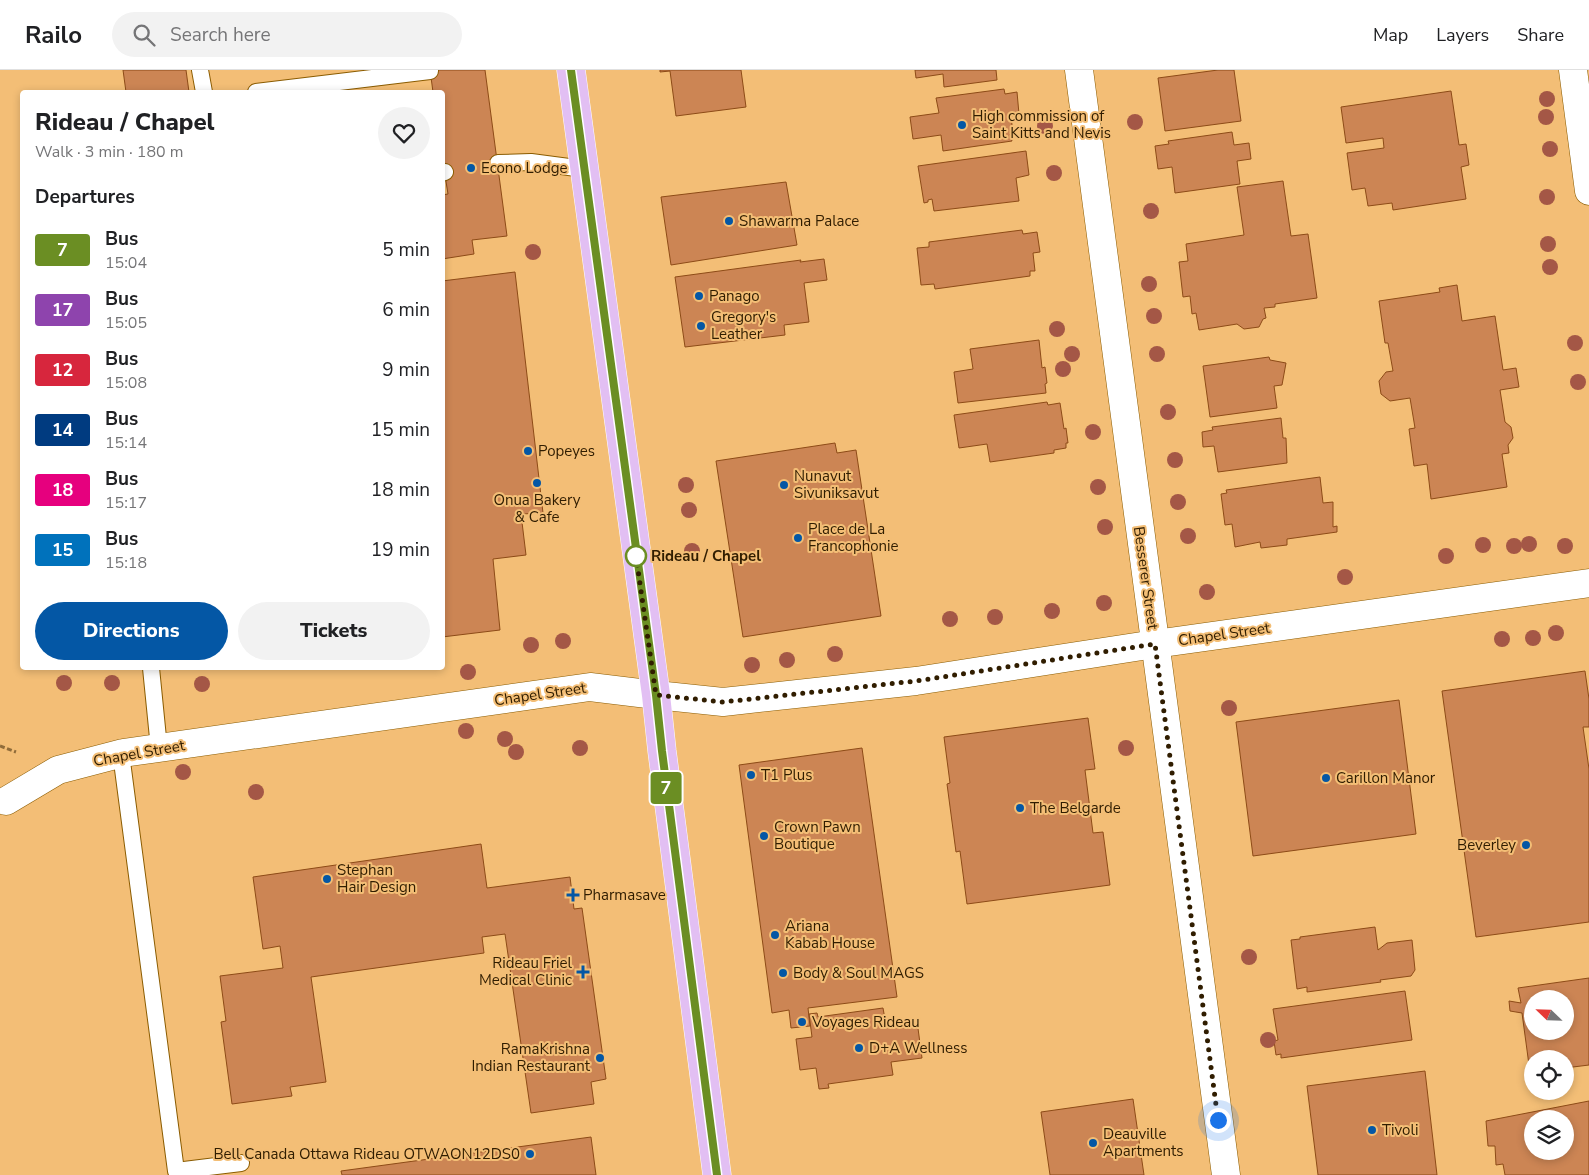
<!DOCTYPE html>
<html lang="en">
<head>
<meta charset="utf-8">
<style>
	body { margin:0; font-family:"Nunito Sans",sans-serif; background:#f2f2f2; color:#202124; height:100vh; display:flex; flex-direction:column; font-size:19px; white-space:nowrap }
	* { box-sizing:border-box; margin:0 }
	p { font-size:16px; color:#757577 }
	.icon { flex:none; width:28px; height:28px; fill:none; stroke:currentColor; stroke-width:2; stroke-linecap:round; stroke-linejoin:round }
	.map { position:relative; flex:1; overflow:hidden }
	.drawer { position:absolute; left:20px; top:20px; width:425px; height:580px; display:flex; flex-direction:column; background:#fff; border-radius:5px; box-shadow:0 2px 8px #0003 }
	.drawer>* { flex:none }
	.badge { padding:0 10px; border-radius:4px; font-size:18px; line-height:32px }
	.needle { width:32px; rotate:293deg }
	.fabs { position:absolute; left:1524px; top:920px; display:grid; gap:10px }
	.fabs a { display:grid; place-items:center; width:50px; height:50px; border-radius:50%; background:#fff; box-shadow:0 2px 8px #0003; font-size:25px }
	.you { position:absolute; width:25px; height:25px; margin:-12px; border:4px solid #fff; border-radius:50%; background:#1a73e8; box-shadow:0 0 0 8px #1a73e833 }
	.map>.badge { position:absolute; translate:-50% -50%; box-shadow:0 0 0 2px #fff }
	h2 { padding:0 15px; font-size:19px; line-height:45px }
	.round { display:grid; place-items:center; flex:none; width:52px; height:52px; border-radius:26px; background:#f2f2f2 }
	.summary { display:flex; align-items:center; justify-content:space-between; height:85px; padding:0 15px }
	h1 { font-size:24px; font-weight:800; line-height:38px }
	.action { display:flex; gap:10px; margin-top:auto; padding:10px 15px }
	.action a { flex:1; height:58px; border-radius:30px; background:#0457a5; color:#fff; font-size:20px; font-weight:800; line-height:58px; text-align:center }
	.action a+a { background:#f2f2f2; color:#202124 }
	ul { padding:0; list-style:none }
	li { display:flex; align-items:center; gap:15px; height:60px; padding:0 15px }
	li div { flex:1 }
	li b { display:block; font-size:19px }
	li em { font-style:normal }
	li .badge { min-width:55px; font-weight:700; text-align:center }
	header { display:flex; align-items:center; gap:30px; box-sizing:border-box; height:70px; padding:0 25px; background:#fff; border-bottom:1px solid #e0e0e0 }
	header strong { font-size:24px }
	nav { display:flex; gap:28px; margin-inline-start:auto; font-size:18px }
	.search { width:350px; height:45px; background:#f2f2f2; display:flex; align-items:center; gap:12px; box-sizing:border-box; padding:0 18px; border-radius:28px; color:#757577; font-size:19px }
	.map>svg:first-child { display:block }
	.building { fill:#cc8554; stroke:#8d4b17; fill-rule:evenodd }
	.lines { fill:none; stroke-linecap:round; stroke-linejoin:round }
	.lane-casing { stroke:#8b5c01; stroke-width:18 }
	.street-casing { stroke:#8b5c01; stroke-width:29 }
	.secondary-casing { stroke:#8b5c01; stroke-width:29 }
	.primary-casing { stroke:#fff; stroke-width:29 }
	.path { stroke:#906c3a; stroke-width:3; stroke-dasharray:5 2.5; stroke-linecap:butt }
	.lane { stroke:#fff; stroke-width:16 }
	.street { stroke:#fff; stroke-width:28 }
	.secondary { stroke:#fff; stroke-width:28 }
	.primary { stroke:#e2bff3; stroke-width:28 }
	.tree { fill:#a45746 }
	.line-casing { stroke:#fff; stroke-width:11 }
	.line { stroke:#6b8e23; stroke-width:8 }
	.walk { stroke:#301d00; stroke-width:5; stroke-dasharray:0 9 }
	.poi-dot { fill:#0457a5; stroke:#f3be76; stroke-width:2 }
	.stop-dot { fill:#fff; stroke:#6b8e23; stroke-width:2.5 }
	.labels { text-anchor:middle; stroke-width:4; stroke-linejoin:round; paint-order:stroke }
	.poi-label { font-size:15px; fill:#301d00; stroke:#f3be76; text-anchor:start }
	.stop-label { font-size:15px; font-weight:bold; fill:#301d00; stroke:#f3be76; text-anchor:start }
	.street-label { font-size:15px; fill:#301d00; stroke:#f3be76 }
</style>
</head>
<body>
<header>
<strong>Railo</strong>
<div class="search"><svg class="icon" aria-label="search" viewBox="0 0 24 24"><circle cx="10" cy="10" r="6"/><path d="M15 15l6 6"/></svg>Search here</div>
<nav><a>Map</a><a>Layers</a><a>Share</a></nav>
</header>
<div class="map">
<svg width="1589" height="1105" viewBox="0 0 1589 1105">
	<rect width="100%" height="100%" fill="#f3be76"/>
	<path class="building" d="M123 0H186L189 22H126Z
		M430 0H485L507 166 472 170 474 184 442 189V125L448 124 442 87V22H433Z
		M660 0H741L746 37 676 46 670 1 660 2Z
		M915 0H996L997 10 944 17 943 4 916 8Z
		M1218 0H1234L1241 51 1165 61 1158 8Z
		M1004 19 1005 24 1017 22 1019 44 1011 46 1013 64H1010L1012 71 943 81 941 65 913 69 910 47 939 43 936 28Z
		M1451 21 1459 75 1466 74 1469 95 1461 97 1466 129 1393 140 1392 133 1368 136 1365 118 1352 120 1347 83 1384 78 1383 68 1346 73 1341 37Z
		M1232 62 1234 75 1249 73 1251 89 1237 91 1240 114 1175 123 1172 97 1158 99 1155 76 1169 74 1168 71Z
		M1026 81 1029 105 1016 108 1019 131 934 141 932 129 928 130V132L924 133 918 96Z
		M1283 111 1291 166 1308 164 1317 228 1275 234V237L1264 238 1266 248 1263 249 1259 257 1244 259 1237 254 1199 260 1196 243 1192 244 1190 226 1183 227 1179 192 1188 191 1186 174 1244 165 1237 117Z
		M786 112 797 175 671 195 661 127Z
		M1022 160 1023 164 1037 162 1040 182 1033 183 1035 201H1030V206L935 219 934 214 921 215 917 178 929 177V172Z
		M824 189 827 210 804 213 809 252 784 255 785 265 685 277 675 207 801 190 800 192Z
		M515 202 543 443 521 444 526 485 493 489 500 560 442 567V211Z
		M1457 215 1462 251 1495 246 1503 300 1516 298 1519 317 1500 320 1505 352 1511 357 1513 368 1508 375 1509 383 1502 384 1507 417 1431 429 1427 394 1414 396 1409 359 1415 358 1410 328 1390 331 1381 324 1379 311 1386 302 1393 301 1388 273H1385L1379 231 1440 222 1439 218Z
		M1039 270 1042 298 1045 297 1047 313 1045 314 1046 323 958 333 954 302 973 299 970 279Z
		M1269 287 1270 290 1286 293 1282 315 1274 316 1277 338 1210 347 1203 296Z
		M1047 332 1048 335 1060 333 1064 359 1066 358 1068 373H1066V378L1054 380V383L990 392 987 374 959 378 954 345Z
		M1281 348 1283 368H1286L1287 393 1218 402 1214 376 1203 377 1202 362 1213 360 1212 357Z
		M835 373 837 383 856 380 881 546 743 567 716 391Z
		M1320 407 1323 433 1333 432V457L1337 456V462L1287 469V475L1261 478 1260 472 1235 477 1232 454 1225 455 1221 424 1227 423 1226 420Z
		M1585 601 1589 629V657H1583L1589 699V852L1476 867 1442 621Z
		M1399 630 1416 764 1253 786 1236 652Z
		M1088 648 1095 699 1085 700 1093 763 1103 762 1110 815 967 834 960 781 956 782 947 714 950 713 944 667Z
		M862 678 897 927 808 938 810 956 791 958 789 940 772 943 739 695Z
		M481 774 487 818 570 807 574 839 582 838 606 1009 591 1012 594 1034 531 1043 505 864 482 867 484 883 311 907 326 1012 290 1017 292 1026 232 1034 221 952 226 951 220 906 283 898 280 876 263 879 253 807Z
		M1375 857 1378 880 1387 873 1412 870 1415 900 1411 906 1380 910 1381 912 1307 922V917L1297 919 1291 870 1300 869V867Z
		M1589 908V995L1565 998V989H1532V995H1529L1522 943 1510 941 1509 931 1521 933 1518 918ZM1532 929H1565V961H1532Z
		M1405 921 1412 970 1281 988V984L1276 985 1274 971 1278 970 1273 939Z
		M883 938 886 955 917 951 922 988 891 992 893 1005 828 1014 829 1018 819 1019 816 998 800 1000 796 969 812 967 809 944 817 943 818 947Z
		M1425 1001 1437 1105H1318L1307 1016Z
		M1133 1029 1144 1105H1050L1041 1042Z
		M1589 1031V1105H1505L1503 1094 1496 1095 1495 1076H1488L1486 1051ZM1532 1049H1565V1081H1532Z
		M591 1067 596 1105H342L341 1101Z"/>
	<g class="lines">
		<g class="lane-casing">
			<path id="lane" d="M200 0 204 22
				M256 22 430 1
				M498 93 531 92 584 99
				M442 103 445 102
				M151 598 159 678
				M121 684 176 1101 241 1093"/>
		</g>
		<g class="street-casing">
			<path id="street" d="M1079 0 1226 1105
				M1573 0 1589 121
				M6 731 58 700 123 683 590 617 656 625"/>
		</g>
		<g class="secondary-casing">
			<path id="secondary" d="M656 625 723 632 916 611 1155 574 1589 513"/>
		</g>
		<g class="primary-casing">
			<path id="primary" d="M571 0 656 625 662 681 717 1105"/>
		</g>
		<path class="path" d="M0 676 16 682"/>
		<use href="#lane" class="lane"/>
		<use href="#street" class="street"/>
		<use href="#secondary" class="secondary"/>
		<use href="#primary" class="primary"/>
	</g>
	<g class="tree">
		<circle cx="1547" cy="29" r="8"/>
		<circle cx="1546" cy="47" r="8"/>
		<circle cx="1135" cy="52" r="8"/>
		<circle cx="1045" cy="56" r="8"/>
		<circle cx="1550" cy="79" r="8"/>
		<circle cx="1054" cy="103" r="8"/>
		<circle cx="1547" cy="127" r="8"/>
		<circle cx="1151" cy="141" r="8"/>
		<circle cx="1548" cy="174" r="8"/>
		<circle cx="533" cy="182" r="8"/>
		<circle cx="1550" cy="197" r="8"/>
		<circle cx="1149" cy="214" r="8"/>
		<circle cx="1154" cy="246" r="8"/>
		<circle cx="1057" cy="259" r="8"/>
		<circle cx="1575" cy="273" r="8"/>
		<circle cx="1072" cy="284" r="8"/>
		<circle cx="1157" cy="284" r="8"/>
		<circle cx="1063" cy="299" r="8"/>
		<circle cx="1578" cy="312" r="8"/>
		<circle cx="1168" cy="342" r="8"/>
		<circle cx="1093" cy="362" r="8"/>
		<circle cx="1175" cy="390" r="8"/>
		<circle cx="686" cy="415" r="8"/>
		<circle cx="1098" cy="417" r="8"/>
		<circle cx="1178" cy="432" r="8"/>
		<circle cx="689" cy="440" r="8"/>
		<circle cx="1105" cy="457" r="8"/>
		<circle cx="1188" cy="466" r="8"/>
		<circle cx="1529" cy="474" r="8"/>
		<circle cx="1483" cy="475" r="8"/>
		<circle cx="1514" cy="476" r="8"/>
		<circle cx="1565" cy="476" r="8"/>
		<circle cx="692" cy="481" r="8"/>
		<circle cx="1446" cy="486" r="8"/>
		<circle cx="1345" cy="507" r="8"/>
		<circle cx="1207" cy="522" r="8"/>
		<circle cx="1104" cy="533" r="8"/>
		<circle cx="1052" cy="541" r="8"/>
		<circle cx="995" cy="547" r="8"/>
		<circle cx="950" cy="549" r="8"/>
		<circle cx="1556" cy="563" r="8"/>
		<circle cx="1533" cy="568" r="8"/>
		<circle cx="1502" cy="569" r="8"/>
		<circle cx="563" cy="571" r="8"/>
		<circle cx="531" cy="575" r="8"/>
		<circle cx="835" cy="584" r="8"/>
		<circle cx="787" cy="590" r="8"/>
		<circle cx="752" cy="595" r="8"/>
		<circle cx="468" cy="602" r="8"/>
		<circle cx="64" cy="613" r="8"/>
		<circle cx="112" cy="613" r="8"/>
		<circle cx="202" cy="614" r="8"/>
		<circle cx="1229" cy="638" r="8"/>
		<circle cx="466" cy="661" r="8"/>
		<circle cx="505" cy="669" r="8"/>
		<circle cx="580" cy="678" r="8"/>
		<circle cx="1126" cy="678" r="8"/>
		<circle cx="516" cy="682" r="8"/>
		<circle cx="183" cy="702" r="8"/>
		<circle cx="256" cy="722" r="8"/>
		<circle cx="1249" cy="887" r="8"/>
		<circle cx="1268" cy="970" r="8"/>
	</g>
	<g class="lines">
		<g class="line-casing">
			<path id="line" d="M571 0 656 625 662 681 717 1105"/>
		</g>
		<use href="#line" class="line"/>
		<path class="walk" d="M636 486 656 625 723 632 916 611 1155 574 1218 1050"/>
	</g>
	<g class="poi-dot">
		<circle cx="962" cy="55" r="5"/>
		<circle cx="471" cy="98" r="5"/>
		<circle cx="729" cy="151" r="5"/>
		<circle cx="699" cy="226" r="5"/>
		<circle cx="701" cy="256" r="5"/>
		<circle cx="528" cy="381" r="5"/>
		<circle cx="537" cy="413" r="5"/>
		<circle cx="784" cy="415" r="5"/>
		<circle cx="798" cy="468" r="5"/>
		<circle cx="751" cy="705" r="5"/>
		<circle cx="1326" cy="708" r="5"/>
		<circle cx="1020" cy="738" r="5"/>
		<circle cx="764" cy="766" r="5"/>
		<circle cx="1526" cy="775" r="5"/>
		<circle cx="327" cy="809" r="5"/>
		<path d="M570.5 817.5h5v5h5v5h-5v5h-5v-5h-5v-5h5z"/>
		<circle cx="775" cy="865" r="5"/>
		<path d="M580.5 894.5h5v5h5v5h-5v5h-5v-5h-5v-5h5z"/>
		<circle cx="783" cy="903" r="5"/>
		<circle cx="802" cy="952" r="5"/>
		<circle cx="859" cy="978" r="5"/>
		<circle cx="600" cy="988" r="5"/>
		<circle cx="1372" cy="1060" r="5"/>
		<circle cx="1093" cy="1073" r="5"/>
		<circle cx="530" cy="1084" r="5"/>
	</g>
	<circle class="stop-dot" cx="636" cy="486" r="10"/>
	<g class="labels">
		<g class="poi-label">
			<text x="972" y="51">High commission of<tspan x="972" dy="17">Saint Kitts and Nevis</tspan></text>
			<text x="481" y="103">Econo Lodge</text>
			<text x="739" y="156">Shawarma Palace</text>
			<text x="709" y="231">Panago</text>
			<text x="711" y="252">Gregory's<tspan x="711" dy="17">Leather</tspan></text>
			<text x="538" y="386">Popeyes</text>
			<text x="794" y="411">Nunavut<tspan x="794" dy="17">Sivuniksavut</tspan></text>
			<text x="537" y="435" text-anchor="middle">Onua Bakery<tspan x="537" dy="17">&amp; Cafe</tspan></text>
			<text x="808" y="464">Place de La<tspan x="808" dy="17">Francophonie</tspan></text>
			<text x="761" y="710">T1 Plus</text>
			<text x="1336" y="713">Carillon Manor</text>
			<text x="1030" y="743">The Belgarde</text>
			<text x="774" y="762">Crown Pawn<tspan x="774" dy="17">Boutique</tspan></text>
			<text x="1516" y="780" text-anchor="end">Beverley</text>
			<text x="337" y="805">Stephan<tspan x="337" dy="17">Hair Design</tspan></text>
			<text x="583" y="830">Pharmasave</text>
			<text x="785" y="861">Ariana<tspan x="785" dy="17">Kabab House</tspan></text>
			<text x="572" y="898" text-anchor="end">Rideau Friel<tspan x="572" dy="17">Medical Clinic</tspan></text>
			<text x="793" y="908">Body &amp; Soul MAGS</text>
			<text x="812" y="957">Voyages Rideau</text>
			<text x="869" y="983">D+A Wellness</text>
			<text x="590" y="984" text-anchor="end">RamaKrishna<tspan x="590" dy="17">Indian Restaurant</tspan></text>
			<text x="1382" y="1065">Tivoli</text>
			<text x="1103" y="1069">Deauville<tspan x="1103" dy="17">Apartments</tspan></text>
			<text x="520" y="1089" text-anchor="end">Bell Canada Ottawa Rideau OTWAON12DS0</text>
		</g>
		<g class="stop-label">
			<text x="651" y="491">Rideau / Chapel</text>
		</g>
		<g class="street-label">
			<text transform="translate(1146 508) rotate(82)" y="5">Besserer Street</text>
			<text transform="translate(1224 564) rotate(-8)" y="5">Chapel Street</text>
			<text transform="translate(540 624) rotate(-8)" y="5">Chapel Street</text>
			<text transform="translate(139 683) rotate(-10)" y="5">Chapel Street</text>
		</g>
	</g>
</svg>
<div class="fabs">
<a><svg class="needle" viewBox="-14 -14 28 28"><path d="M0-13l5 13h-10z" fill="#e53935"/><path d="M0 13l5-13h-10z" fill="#757577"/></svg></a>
<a><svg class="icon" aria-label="locate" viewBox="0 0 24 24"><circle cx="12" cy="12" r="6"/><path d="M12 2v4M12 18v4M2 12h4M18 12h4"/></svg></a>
<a><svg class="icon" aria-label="layers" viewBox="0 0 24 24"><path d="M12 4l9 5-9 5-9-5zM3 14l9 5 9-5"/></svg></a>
</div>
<div class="you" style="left:1218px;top:1050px"></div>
<b class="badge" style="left:666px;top:718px;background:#6b8e23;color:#fff">7</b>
<section class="drawer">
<div class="summary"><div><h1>Rideau / Chapel</h1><p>Walk · 3 min · 180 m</p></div><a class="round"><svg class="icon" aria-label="heart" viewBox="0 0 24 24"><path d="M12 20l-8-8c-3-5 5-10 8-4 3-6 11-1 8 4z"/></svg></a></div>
<h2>Departures</h2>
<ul>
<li><span class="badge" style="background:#6b8e23;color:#fff">7</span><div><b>Bus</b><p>15:04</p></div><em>5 min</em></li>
<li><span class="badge" style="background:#8e44ad;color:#fff">17</span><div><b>Bus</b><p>15:05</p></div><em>6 min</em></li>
<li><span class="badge" style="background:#d7263d;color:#fff">12</span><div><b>Bus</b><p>15:08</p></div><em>9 min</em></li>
<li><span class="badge" style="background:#003b80;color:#fff">14</span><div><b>Bus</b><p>15:14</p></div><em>15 min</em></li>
<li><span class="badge" style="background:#e6007e;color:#fff">18</span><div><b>Bus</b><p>15:17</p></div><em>18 min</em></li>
<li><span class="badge" style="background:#0072bc;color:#fff">15</span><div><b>Bus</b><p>15:18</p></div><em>19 min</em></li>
</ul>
<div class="action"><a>Directions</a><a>Tickets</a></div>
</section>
</div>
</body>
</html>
